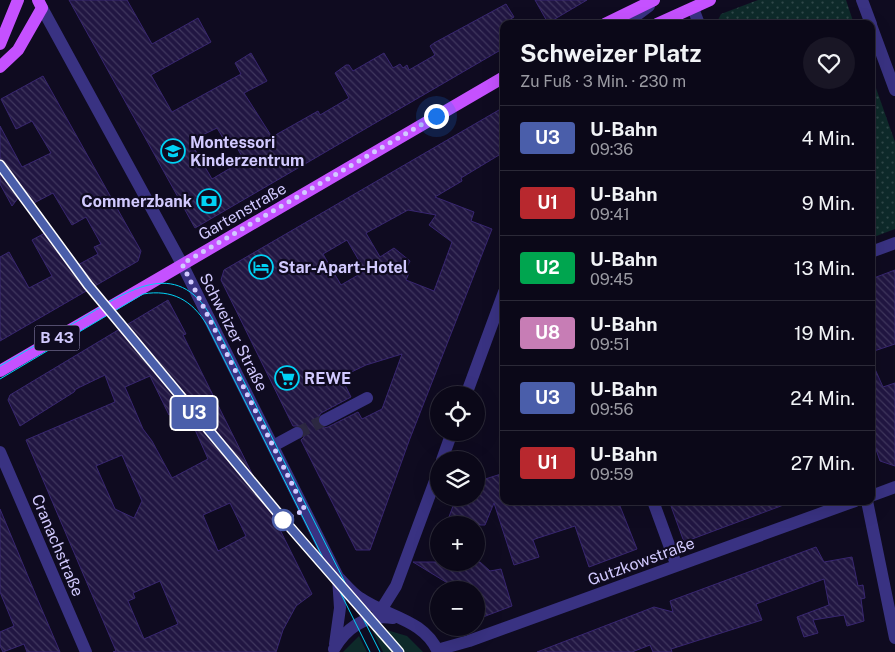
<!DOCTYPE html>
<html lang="de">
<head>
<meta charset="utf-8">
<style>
	body { margin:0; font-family:"Public Sans",sans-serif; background:#191625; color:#f1f3f6; height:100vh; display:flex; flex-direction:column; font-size:19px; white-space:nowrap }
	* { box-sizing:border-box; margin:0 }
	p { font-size:16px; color:#9a9aa2 }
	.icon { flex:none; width:28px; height:28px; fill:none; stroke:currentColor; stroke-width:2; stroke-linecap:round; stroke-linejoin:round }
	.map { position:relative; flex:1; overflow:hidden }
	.side { position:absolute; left:500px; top:20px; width:375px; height:485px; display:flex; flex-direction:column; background:#0b0818; border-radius:10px; box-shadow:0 5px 20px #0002,0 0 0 1px #2b2937 }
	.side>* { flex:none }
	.badge { padding:0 10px; border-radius:4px; font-size:18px; line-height:32px }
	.controls { position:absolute; left:430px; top:386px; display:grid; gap:10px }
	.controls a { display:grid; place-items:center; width:55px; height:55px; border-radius:50%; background:#0b0818; box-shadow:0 5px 20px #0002,0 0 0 1px #2b2937; font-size:25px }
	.you { position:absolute; width:25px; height:25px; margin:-12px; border:4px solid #fff; border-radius:50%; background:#1a73e8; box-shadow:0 0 0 8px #1a73e833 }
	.map>.badge { position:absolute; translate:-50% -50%; box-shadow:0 0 0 2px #fff }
	.round { display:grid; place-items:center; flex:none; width:52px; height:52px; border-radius:26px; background:#191625 }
	.summary { display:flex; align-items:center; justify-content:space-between; height:85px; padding:0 20px }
	h1 { font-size:24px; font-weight:700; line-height:38px }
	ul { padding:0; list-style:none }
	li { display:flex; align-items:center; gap:15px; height:65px; padding:0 20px; border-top:1px solid #2b2937 }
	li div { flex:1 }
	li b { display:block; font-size:19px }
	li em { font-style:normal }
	li .badge { min-width:55px; font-weight:700; text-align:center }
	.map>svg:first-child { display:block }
	.grass { fill:#0e2a2a }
	.park { fill:url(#park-dots) }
	.building { fill:url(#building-back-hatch); stroke:#382670; fill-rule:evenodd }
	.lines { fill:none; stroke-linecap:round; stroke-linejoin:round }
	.minor-tunnel { stroke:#2c2841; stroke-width:12; stroke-dasharray:12 6; stroke-linecap:butt }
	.minor { stroke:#393282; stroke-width:12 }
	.major { stroke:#c551ff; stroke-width:12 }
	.tram { stroke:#00d2f5; stroke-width:1 }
	.line-casing { stroke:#fff; stroke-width:11 }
	.line { stroke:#4a5eaa; stroke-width:8 }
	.walk { stroke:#d2caff; stroke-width:5; stroke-dasharray:0 9 }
	.stop-dot { fill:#fff; stroke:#4a5eaa; stroke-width:2.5 }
	.labels { text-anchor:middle; stroke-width:4.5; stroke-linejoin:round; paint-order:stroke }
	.shield { fill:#0f0b20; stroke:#9891bc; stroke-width:1 }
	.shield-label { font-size:15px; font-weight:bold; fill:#d2caff }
	.poi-label { font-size:16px; font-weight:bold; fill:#d2caff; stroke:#0f0b20; text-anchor:start }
	.street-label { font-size:16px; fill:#d2caff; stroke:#0f0b20 }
</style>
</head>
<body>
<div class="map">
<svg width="895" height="652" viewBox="0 0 895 652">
	<defs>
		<pattern id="park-dots" width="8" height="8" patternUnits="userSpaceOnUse" patternTransform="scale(1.25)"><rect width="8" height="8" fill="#0e2a2a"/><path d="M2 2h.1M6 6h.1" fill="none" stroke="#30484a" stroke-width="1.8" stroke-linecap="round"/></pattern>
		<pattern id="building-back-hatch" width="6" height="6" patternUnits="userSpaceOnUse" patternTransform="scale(1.25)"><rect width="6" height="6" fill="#211642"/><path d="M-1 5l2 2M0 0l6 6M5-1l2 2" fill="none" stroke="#40375e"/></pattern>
	</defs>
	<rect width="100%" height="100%" fill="#0f0b20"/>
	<path class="grass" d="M380 628 407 636 423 652H383L372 630Z
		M359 636 367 652H343Z"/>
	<path class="park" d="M758 0H846L854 24H716L721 14Z
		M871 74 895 142V229L871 238Z"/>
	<path class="building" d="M69 0H127L152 44 198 18 211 42 151 75 172 112 241 74 235 63 251 53 267 81 244 93 272 137 318 111 320 115 349 98 335 73 346 65H349L353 71 384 53 393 68 400 64 403 68 407 65 409 70 435 55 430 46 434 43 506 4 514 17 504 23V48L195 228ZM217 128 225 141 231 137 244 160 212 179 190 141Z
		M535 0H587L548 23Z
		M43 76 141 251 138 261 0 341V257L9 252 29 288 52 276 32 240 45 233 47 237 54 233 74 267 98 254 94 247 101 244 86 217 72 225 53 193 32 204 24 190 12 206 0 184V126L22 167 51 153 32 121 16 129 1 99Z
		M504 107V152L461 178 462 181 435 197 474 212 471 221 492 229 409 441 370 550H356L301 440 304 437V430L301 426H293L221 280 224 270ZM408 210 436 215 429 225 452 242 434 291 406 280 409 273 405 271 410 261 394 248 380 257 366 233ZM347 240 365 271 341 285 323 254ZM402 354 382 409 362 419 358 412 328 427 324 428 318 424 317 419 321 413 351 397 341 377 366 365Z
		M895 270V344L871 352V279Z
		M168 300 186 334 183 335 312 594 296 606 283 630 276 652H113L116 651 26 440 115 402 105 375 76 389 74 392 20 426 8 400 10 395ZM150 376 169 415 185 407 208 459 172 478 152 441 143 429 125 387ZM122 455 142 501 134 518 115 509 96 466ZM230 503 246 536 218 551 203 515ZM160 581 178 624 144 639 128 601 135 598 133 593Z
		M871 360 883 387 895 383V466L880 461 871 435Z
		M504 473V501H618L637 549 589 567 575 526 535 539 533 540 539 557 514 565 494 503 485 525H446L456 498H476V482Z
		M684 501H788L789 503 684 542 671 506Z
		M0 509 37 598 60 652H27L24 644 3 652 0 646V632L14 626 0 592Z
		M816 547 824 562 852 557 858 586 863 585 865 598 861 599 864 621 847 626 844 615 813 620 818 633 804 637 797 617 829 605 824 579 756 604 762 620 671 649 672 652H653L650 645 632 652H537L654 607 673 612 670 601Z
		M413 562H480L490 571 501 569 512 606 483 617 476 607V590H459Z"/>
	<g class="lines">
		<path class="minor-tunnel" d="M297 433 325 420"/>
		<path class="minor" d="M862 0 871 24
			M42 8 182 264 338 577C345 584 352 593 360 598 387 617 424 619 438 652
			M693 8 699 24
			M625 24 649 6
			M871 25 895 90
			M871 252 895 243
			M466 395 504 292
			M325 420 367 398
			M273 446 297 433
			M0 452 86 652
			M442 460 452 432
			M871 496 895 487
			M653 501 676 564
			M867 501 895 638
			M381 610 396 586 439 470
			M335 644 340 608 338 577
			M334 649C347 627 366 614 393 618
			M437 650 469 641 855 501"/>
		<path class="major" d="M605 24 654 0
			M657 24 710 0
			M0 44 18 0
			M0 67 18 50 42 8 38 0
			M0 371 504 77"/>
		<path class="tram" d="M0 366C26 351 53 335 79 320 125 293 176 254 212 318L380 652
			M0 379 143 294C172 289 192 300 207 325L370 652"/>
	</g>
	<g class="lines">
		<g class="line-casing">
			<path id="line" d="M0 165 88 285 282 518 399 652"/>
		</g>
		<use href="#line" class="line"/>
		<path class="walk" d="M283 520 305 510 182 264 436 116"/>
	</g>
	<defs>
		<g id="school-ring" transform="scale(1.25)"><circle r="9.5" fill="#0f0b20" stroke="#00d2f5" stroke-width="1.5"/><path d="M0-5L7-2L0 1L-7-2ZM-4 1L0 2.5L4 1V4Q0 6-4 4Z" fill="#00d2f5"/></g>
		<g id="bank-ring" transform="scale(1.25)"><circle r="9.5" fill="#0f0b20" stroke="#00d2f5" stroke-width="1.5"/><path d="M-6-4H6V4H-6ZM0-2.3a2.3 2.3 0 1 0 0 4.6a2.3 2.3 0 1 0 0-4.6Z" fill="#00d2f5"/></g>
		<g id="hotel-ring" transform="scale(1.25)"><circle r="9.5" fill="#0f0b20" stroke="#00d2f5" stroke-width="1.5"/><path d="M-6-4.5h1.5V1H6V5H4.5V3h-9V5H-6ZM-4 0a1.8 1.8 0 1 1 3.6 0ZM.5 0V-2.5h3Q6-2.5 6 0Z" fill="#00d2f5"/></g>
		<g id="supermarket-ring" transform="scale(1.25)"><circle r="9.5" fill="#0f0b20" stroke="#00d2f5" stroke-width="1.5"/><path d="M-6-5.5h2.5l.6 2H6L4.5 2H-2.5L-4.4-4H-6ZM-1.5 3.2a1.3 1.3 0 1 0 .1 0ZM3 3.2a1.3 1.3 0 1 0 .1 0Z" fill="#00d2f5"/></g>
	</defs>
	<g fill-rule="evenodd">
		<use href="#school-ring" x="173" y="151"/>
		<use href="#bank-ring" x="209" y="201"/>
		<use href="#hotel-ring" x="261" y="267"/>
		<use href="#supermarket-ring" x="287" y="378"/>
	</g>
	<circle class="stop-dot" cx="283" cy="520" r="10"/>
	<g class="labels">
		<rect class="shield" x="34.5" y="325.5" width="45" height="25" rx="4"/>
		<g class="shield-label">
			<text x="57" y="343">B 43</text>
		</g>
		<g class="poi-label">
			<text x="190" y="148">Montessori<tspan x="190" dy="18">Kinderzentrum</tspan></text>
			<text x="192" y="207" text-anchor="end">Commerzbank</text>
			<text x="278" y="273">Star-Apart-Hotel</text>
			<text x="304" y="384">REWE</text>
		</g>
		<g class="street-label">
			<text transform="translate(242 211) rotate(-30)" y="6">Gartenstraße</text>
			<text transform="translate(234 332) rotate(63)" y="6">Schweizer Straße</text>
			<text transform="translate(58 545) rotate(67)" y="6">Cranachstraße</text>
			<text transform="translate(641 561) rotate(-20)" y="6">Gutzkowstraße</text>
		</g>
	</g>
</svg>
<div class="controls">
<a><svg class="icon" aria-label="locate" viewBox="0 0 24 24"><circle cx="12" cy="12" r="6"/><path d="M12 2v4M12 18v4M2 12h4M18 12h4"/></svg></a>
<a><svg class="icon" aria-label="layers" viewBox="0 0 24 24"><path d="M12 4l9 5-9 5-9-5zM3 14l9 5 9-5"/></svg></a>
<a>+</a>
<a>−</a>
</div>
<div class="you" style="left:436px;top:116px"></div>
<b class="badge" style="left:194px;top:413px;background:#4a5eaa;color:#fff">U3</b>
<section class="side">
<div class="summary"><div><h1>Schweizer Platz</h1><p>Zu Fuß · 3 Min. · 230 m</p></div><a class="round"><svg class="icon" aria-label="heart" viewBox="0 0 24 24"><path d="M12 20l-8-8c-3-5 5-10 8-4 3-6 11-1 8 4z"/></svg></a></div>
<ul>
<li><span class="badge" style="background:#4a5eaa;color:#fff">U3</span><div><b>U-Bahn</b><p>09:36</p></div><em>4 Min.</em></li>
<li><span class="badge" style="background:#b8282e;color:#fff">U1</span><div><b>U-Bahn</b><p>09:41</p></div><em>9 Min.</em></li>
<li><span class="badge" style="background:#00a54f;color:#fff">U2</span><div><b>U-Bahn</b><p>09:45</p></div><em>13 Min.</em></li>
<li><span class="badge" style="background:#c77db5;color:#fff">U8</span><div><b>U-Bahn</b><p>09:51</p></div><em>19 Min.</em></li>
<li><span class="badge" style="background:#4a5eaa;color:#fff">U3</span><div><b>U-Bahn</b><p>09:56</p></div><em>24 Min.</em></li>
<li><span class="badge" style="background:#b8282e;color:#fff">U1</span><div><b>U-Bahn</b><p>09:59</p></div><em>27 Min.</em></li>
</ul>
</section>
</div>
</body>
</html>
